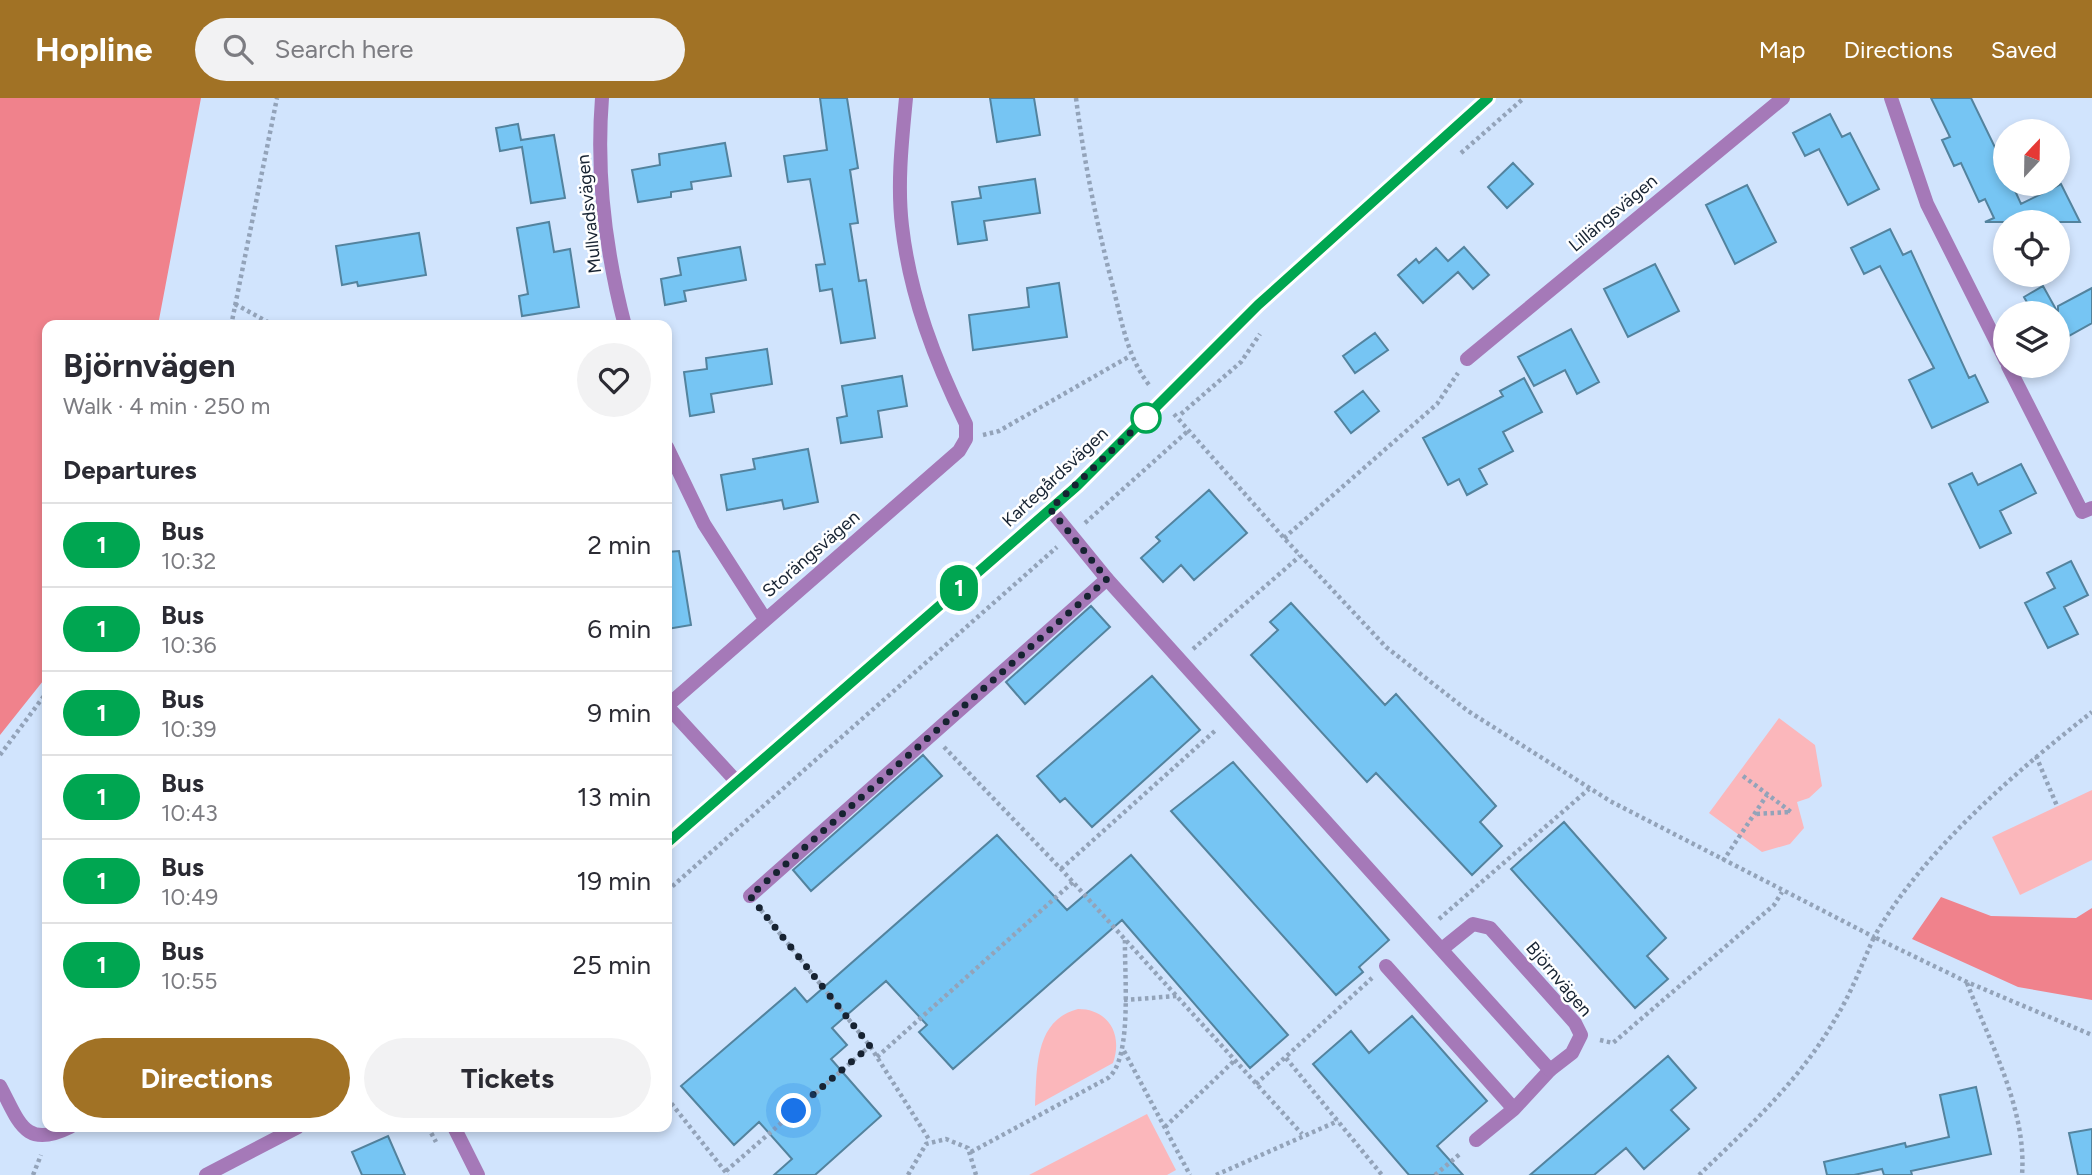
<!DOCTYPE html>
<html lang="en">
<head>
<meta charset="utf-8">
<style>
	body { margin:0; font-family:Figtree,sans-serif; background:#f2f2f3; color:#2b2b33; height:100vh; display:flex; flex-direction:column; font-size:26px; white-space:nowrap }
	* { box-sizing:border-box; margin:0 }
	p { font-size:23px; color:#7c7c81 }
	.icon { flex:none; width:38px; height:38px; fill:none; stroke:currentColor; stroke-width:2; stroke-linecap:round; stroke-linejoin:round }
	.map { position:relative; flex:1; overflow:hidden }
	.drawer { position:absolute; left:42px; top:222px; width:630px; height:812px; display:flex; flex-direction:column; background:#fff; border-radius:14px; box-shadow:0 4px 10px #0003 }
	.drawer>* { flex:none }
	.badge { padding:0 14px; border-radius:23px; font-size:24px; line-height:46px }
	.needle { width:46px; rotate:22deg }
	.tools { position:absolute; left:1993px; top:21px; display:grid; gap:14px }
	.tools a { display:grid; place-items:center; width:77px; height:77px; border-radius:50%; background:#fff; box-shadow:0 4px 10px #0003; font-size:35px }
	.you { position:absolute; width:35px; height:35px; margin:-18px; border:5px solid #fff; border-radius:50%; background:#1a73e8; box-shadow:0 0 0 10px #1a73e833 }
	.map>.badge { position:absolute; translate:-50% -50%; box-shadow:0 0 0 4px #fff }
	h2 { padding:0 21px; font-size:26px; line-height:63px }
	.round { display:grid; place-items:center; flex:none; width:74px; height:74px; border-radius:37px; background:#f2f2f3 }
	.summary { display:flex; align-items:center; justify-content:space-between; height:119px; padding:0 21px }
	h1 { font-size:33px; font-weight:700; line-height:52px }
	.cta { display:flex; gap:14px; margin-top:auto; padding:14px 21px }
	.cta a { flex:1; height:80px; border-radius:42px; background:#a17225; color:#fff; font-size:28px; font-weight:700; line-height:80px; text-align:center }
	.cta a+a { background:#f2f2f3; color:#2b2b33 }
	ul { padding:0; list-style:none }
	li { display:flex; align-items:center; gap:21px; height:84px; padding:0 21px; border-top:2px solid #e1e1e2 }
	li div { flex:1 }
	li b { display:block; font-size:26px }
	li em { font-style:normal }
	li .badge { min-width:77px; font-weight:700; text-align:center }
	header { display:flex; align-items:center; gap:42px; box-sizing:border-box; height:98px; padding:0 35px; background:#a17225; color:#fff }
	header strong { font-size:33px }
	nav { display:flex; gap:38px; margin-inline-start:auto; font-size:24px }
	.search { width:490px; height:63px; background:#f2f2f3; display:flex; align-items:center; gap:18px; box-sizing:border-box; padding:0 24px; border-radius:38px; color:#7c7c81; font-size:26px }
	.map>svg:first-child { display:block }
	.green { fill:#fbb7bb }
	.forest { fill:#f0828c }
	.building { fill:#76c5f3; stroke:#53839e; stroke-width:2 }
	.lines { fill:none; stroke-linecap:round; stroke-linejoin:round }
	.path { stroke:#93a3b9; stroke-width:4.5; stroke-dasharray:3.5 3.5; stroke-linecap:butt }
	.service { stroke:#a579b8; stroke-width:14 }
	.minor { stroke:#a579b8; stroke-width:14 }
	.tertiary { stroke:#a579b8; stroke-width:14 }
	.line-casing { stroke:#fff; stroke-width:16 }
	.line { stroke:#00a651; stroke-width:10 }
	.walk { stroke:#172332; stroke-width:7; stroke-dasharray:0 12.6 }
	.stop-dot { fill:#fff; stroke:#00a651; stroke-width:3.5 }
	.labels { text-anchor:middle; stroke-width:5; stroke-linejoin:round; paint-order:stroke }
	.street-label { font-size:18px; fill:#172332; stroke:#fff }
</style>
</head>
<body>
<header>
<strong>Hopline</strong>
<div class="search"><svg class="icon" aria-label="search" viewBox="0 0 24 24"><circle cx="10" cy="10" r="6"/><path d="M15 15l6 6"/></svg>Search here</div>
<nav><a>Map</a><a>Directions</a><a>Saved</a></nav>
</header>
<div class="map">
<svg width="2092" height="1077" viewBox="0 0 2092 1077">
	<rect width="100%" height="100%" fill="#d1e4fd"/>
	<path class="green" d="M1779 620 1815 647 1822 688 1809 700 1797 704 1804 730 1790 746 1762 754 1709 715Z
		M2092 692V762L2020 797 1992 739Z
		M1078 911C1109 911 1123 937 1113 965L1035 1008C1037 972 1034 922 1078 911Z
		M1147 1016 1176 1072 1167 1077H1029Z"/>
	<path class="forest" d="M0 0H201L158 227 47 228V578L0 637Z
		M1941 799 1991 818 2076 820 2092 810V902L2018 889 1912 841Z"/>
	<path class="building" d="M820 0H847L858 70 850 72 858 125 850 126 859 183 866 182 875 240 841 245 832 191 820 193 816 167 825 166 810 81 788 84 784 58 827 52Z
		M990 0H1034L1040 37 997 44Z
		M1931 0H1971L2006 72V86H2012L2021 106 2061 86 2080 124H1985L1994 120 1985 101 1979 104 1961 65 1954 68 1942 42 1950 39Z
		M1830 16 1842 39 1850 35 1879 91 1848 107 1819 51 1805 58 1793 35Z
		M518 26 521 42 554 37 565 100 531 105 522 49 500 53 496 30Z
		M725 45 731 78 691 84 692 91 671 94V99L638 104 632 72 660 67 659 56Z
		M1513 65 1533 86 1507 110 1488 89Z
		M1035 81 1040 115 984 123 987 142 958 146 952 104 981 100 979 89Z
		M1747 87 1776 144 1735 166 1706 107Z
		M549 124 554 154 570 151 579 209 522 218 519 198 528 196 517 130Z
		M1890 131 1903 157 1911 153 1969 280 1975 277 1988 304 1932 330 1909 282 1934 270 1880 168 1864 176 1851 150Z
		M419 135 426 177 358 188 357 184 342 187 336 148Z
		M740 149 746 182 684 193 686 203 665 207 661 181 681 177 678 160Z
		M1464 149 1489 177 1473 191 1458 174 1423 205 1398 177 1416 161 1419 165 1436 150 1448 163Z
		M1655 166 1679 213 1628 239 1604 191Z
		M1059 185 1067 239 973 252 969 217 1029 209 1027 190Z
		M2043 188 2058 215V208L2092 190V225L2058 244V215H2033L2024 199Z
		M1571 231 1599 284 1577 296 1565 272 1534 288 1518 259Z
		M1375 235 1388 252 1355 275 1343 258Z
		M767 251 772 286 711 296 714 314 690 318 684 274 707 271 706 260Z
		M902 278 907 308 878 313 882 339 841 345 837 320 847 318 842 288Z
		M1524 280 1542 314 1503 334 1513 353 1479 371 1487 386 1467 397 1459 381 1448 387 1423 340 1503 298 1500 293Z
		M1363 293 1379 313 1351 335 1335 314Z
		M808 351 818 404 784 411 782 402 727 412 721 377 755 371 753 361Z
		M2021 366 2036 395 2000 413 2011 435 1980 450 1949 386 1972 375 1978 387Z
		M1209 392 1247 435 1194 482 1181 467 1163 484 1141 460 1160 443 1156 439Z
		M679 453 691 527 667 531V454Z
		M2071 463 2088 497 2064 509 2078 536 2048 550 2025 505 2055 490 2047 475Z
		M1291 505 1385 607 1396 596 1496 708 1480 724 1502 748 1472 777 1376 675 1367 684 1251 557 1278 532 1270 524Z
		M1091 508 1110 529 1025 606 1006 584Z
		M1152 578 1200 632 1092 729 1065 700 1060 704 1037 678Z
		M923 657 942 678 811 793 793 772Z
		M1233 664 1389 842 1359 869 1363 874 1336 897 1171 713Z
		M1564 724 1666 840 1647 858 1668 881 1635 910 1511 771Z
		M997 737 1067 812 1131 757 1288 937 1250 970 1122 822 953 971 919 934 927 927 886 883 832 930 847 947 831 961 881 1018 815 1077H774L792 1061 759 1024 734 1047 681 988 795 890 807 904Z
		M1412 918 1487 1003 1437 1048 1463 1077H1409L1313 966 1351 933 1369 955Z
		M1668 958 1696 990 1671 1012 1689 1031 1644 1071 1626 1050 1594 1077H1530Z
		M1976 989 1991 1056 1911 1073 1912 1077H1884L1882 1071 1854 1077H1827L1824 1064 1905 1045 1906 1049 1949 1039 1940 997Z
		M2092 1031V1077H2078L2069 1035Z
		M388 1038 405 1077H362L352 1054Z"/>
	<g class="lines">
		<path class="path" d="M1076 0C1084 64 1097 127 1113 189 1122 224 1127 259 1150 288
			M1461 55 1524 0
			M235 206 275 228
			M231 228 277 0
			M1174 316 1284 440 1386 549 1468 613 1610 703 1874 839C1922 754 2015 674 2092 614
			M1181 316 1241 264 1260 236
			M983 337 999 333 1130 258
			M1085 425 1189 332
			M1284 440 1437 306 1458 275
			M1193 551 1300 458
			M944 649 1061 771 1302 1036
			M0 657 47 594
			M2036 658 2057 708
			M1743 678 1791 714 1755 716
			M1723 763 1767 697
			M1061 771 1217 631
			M667 793 1057 449
			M761 812 870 948 930 1043
			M1439 821 1589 691
			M1967 885C1990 945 2027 1012 2022 1077
			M1124 902 1177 898
			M1600 942 1613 945 1774 807 1782 794
			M1124 953 1190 1077
			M877 959 1073 784
			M1286 960 1382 1077
			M1256 986 1372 880
			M667 1000 728 1077
			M428 1029 436 1044
			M1165 1029 1235 962
			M971 1054 1108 980C1133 961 1124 873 1125 841
			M726 1073 870 948
			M33 1077 41 1057
			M908 1077 926 1046 946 1041 968 1050 976 1077
			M1216 1077 1338 1023
			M1435 1077 1461 1055
			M1699 1077C1749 1029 1802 980 1837 918 1852 893 1862 866 1874 839L1967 884 2092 937"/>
		<path class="service" d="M750 798 1107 481
			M1386 868 1514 1011
			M1476 1042 1514 1011 1550 972"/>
		<path class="minor" d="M602 0C596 75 606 155 625 228
			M1891 0 1927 106 2006 263
			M1467 261 1783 0
			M2008 268 2082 414 2092 410
			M667 349 704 426 765 521
			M1050 411 1107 481 1550 972 1572 955 1581 937 1575 925 1490 830 1473 826 1442 851
			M667 608 959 353 966 341V326C935 263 910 198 902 128 897 86 902 42 906 0
			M667 608 736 683
			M0 988C19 1023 24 1052 70 1029
			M454 1029 478 1077"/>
		<path class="tertiary" d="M667 745 1077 388 1258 207 1488 0
			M206 1077 298 1029"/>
	</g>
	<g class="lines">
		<g class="line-casing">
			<path id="line" d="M667 745 1077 388 1258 207 1488 0"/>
		</g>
		<use href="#line" class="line"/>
		<path class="walk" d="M794 1013 870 948 750 798 1107 481 1050 411 1146 320"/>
	</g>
	<circle class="stop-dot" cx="1146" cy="320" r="14"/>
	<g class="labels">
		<g class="street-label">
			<text transform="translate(1613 115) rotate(-40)" y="6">Lillängsvägen</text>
			<text transform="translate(589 116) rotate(-96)" y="6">Mullvadsvägen</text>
			<text transform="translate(1055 379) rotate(-43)" y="6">Kartegårdsvägen</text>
			<text transform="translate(811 456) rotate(-41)" y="6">Storängsvägen</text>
			<text transform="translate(1559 881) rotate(50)" y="6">Björnvägen</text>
		</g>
	</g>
</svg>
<div class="tools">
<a><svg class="needle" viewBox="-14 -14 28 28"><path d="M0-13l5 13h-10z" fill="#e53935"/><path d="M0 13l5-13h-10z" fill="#7c7c81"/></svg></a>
<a><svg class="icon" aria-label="locate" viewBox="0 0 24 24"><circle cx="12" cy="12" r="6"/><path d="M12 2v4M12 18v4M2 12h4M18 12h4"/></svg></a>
<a><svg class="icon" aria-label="layers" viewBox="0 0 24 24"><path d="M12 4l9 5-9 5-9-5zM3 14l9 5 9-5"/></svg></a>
</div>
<div class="you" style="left:794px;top:1013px"></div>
<b class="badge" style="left:959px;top:490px;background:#00a651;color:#fff">1</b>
<section class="drawer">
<div class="summary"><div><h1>Björnvägen</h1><p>Walk · 4 min · 250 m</p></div><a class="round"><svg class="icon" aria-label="heart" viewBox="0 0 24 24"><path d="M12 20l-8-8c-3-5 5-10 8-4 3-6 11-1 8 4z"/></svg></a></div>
<h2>Departures</h2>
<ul>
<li><span class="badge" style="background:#00a651;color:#fff">1</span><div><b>Bus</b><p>10:32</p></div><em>2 min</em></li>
<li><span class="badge" style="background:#00a651;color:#fff">1</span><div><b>Bus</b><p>10:36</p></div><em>6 min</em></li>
<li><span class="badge" style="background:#00a651;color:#fff">1</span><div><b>Bus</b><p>10:39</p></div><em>9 min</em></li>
<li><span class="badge" style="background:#00a651;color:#fff">1</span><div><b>Bus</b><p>10:43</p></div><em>13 min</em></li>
<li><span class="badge" style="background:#00a651;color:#fff">1</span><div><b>Bus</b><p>10:49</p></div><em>19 min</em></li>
<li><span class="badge" style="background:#00a651;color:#fff">1</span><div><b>Bus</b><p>10:55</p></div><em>25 min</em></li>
</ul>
<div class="cta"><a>Directions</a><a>Tickets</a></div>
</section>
</div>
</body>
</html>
